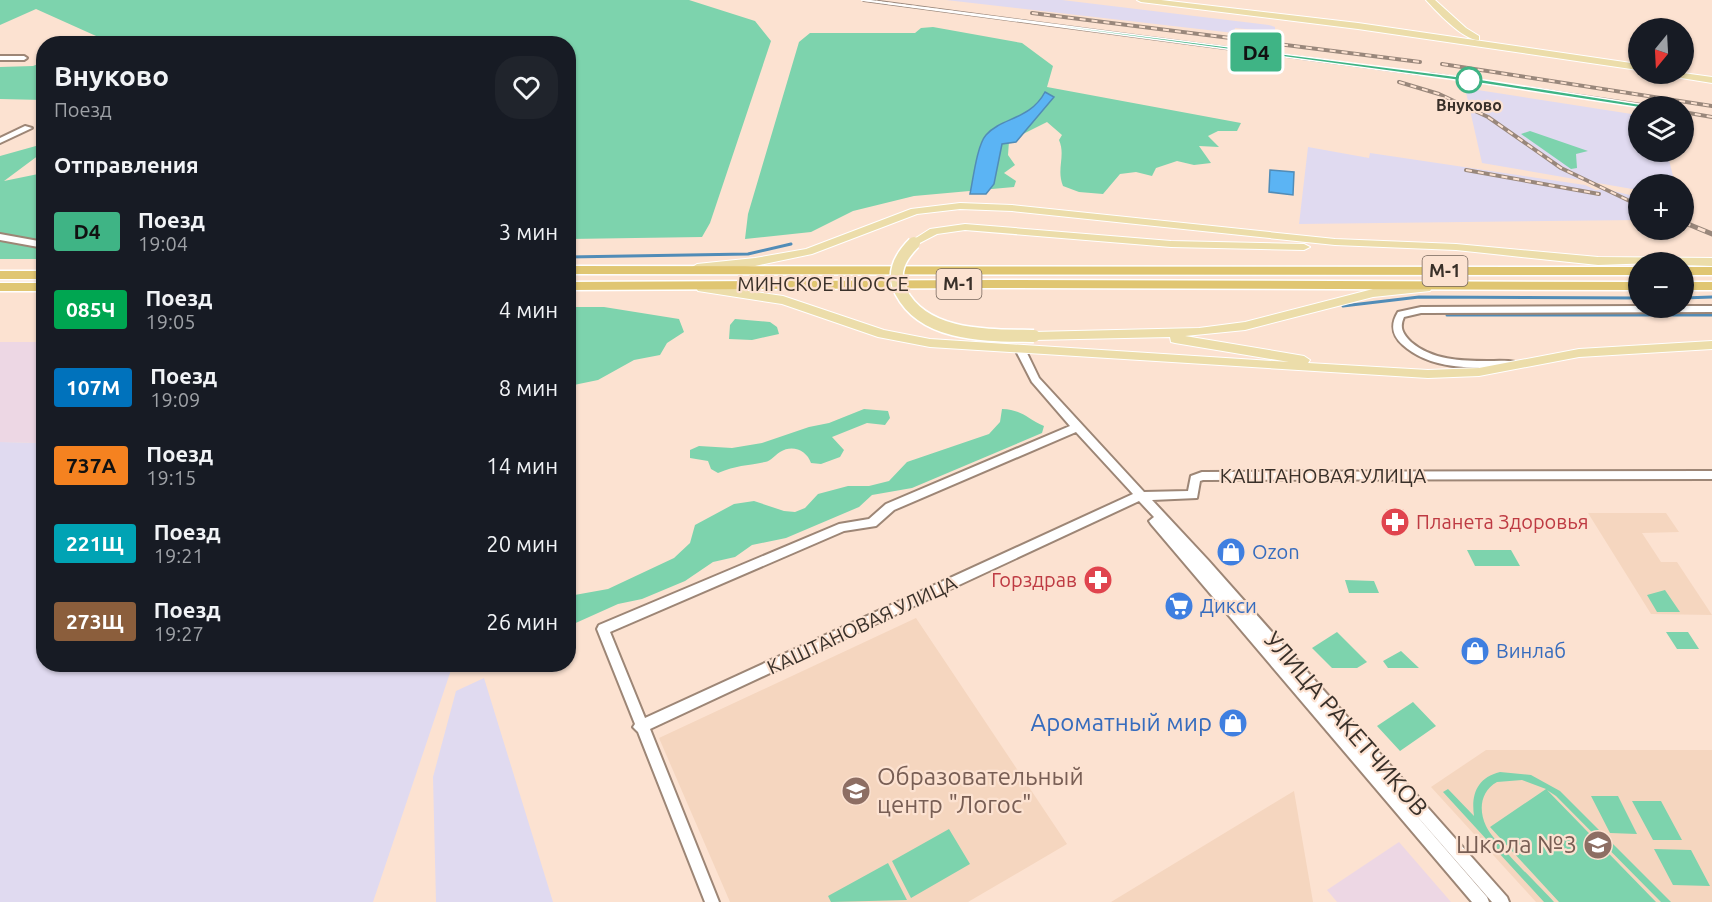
<!DOCTYPE html>
<html lang="ru">
<head>
<meta charset="utf-8">
<style>
	body { margin:0; font-family:Ubuntu,sans-serif; background:#20242c; color:#f1f3f6; height:100vh; display:flex; flex-direction:column; font-size:22px; white-space:nowrap }
	* { box-sizing:border-box; margin:0 }
	p { font-size:20px; color:#9ea1a6 }
	.icon { flex:none; width:33px; height:33px; fill:none; stroke:currentColor; stroke-width:2; stroke-linecap:round; stroke-linejoin:round }
	.map { position:relative; flex:1; overflow:hidden }
	.details { position:absolute; left:36px; top:36px; width:540px; height:636px; display:flex; flex-direction:column; background:#171b24; border-radius:24px; box-shadow:0 2px 4px #0004 }
	.details>* { flex:none }
	.badge { padding:0 12px; border-radius:4px; font-size:21px; line-height:39px }
	.needle { width:39px; rotate:198deg }
	.controls { position:absolute; left:1628px; top:18px; display:grid; gap:12px }
	.controls a { display:grid; place-items:center; width:66px; height:66px; border-radius:50%; background:#171b24; box-shadow:0 2px 4px #0004; font-size:30px }
	.map>.badge { position:absolute; translate:-50% -50%; box-shadow:0 0 0 3px #fff }
	h2 { padding:0 18px; font-size:22px; line-height:54px }
	.round { display:grid; place-items:center; flex:none; width:63px; height:63px; border-radius:24px; background:#20242c }
	.headline { display:flex; align-items:center; justify-content:space-between; height:102px; padding:0 18px }
	h1 { font-size:28px; font-weight:700; line-height:45px }
	ul { padding:0; list-style:none }
	li { display:flex; align-items:center; gap:18px; height:78px; padding:0 18px }
	li div { flex:1 }
	li b { display:block; font-size:22px }
	li em { font-style:normal }
	li .badge { min-width:66px; font-weight:700; text-align:center }
	.map>svg:first-child { display:block }
	.commercial { fill:#edd7e4 }
	.industrial { fill:#e0daf0 }
	.built { fill:#f5d6bf }
	.green { fill:#7dd3ad }
	.water { fill:#5bb4f4; stroke:#518cb7; stroke-width:1.5 }
	.lines { fill:none; stroke-linecap:round; stroke-linejoin:round }
	.stream { stroke:#518cb7; stroke-width:3 }
	.minor-casing { stroke:#9d8676; stroke-width:4 }
	.major-casing { stroke:#fff; stroke-width:2 }
	.highway-casing { stroke:#fff; stroke-width:3 }
	.minor { fill:#fff; fill-rule:evenodd }
	.major { fill:#ecddaa; fill-rule:evenodd }
	.highway { fill:#e0c672; fill-rule:evenodd }
	.rail-far1-casing { stroke:#99877b; stroke-width:4 }
	.rail-casing { stroke:#99877b; stroke-width:5 }
	.rail-far1 { stroke:#fce2d1; stroke-width:2; stroke-dasharray:6; stroke-linecap:butt }
	.rail { stroke:#fce2d1; stroke-width:3; stroke-dasharray:8; stroke-linecap:butt }
	.major-bridge-casing { stroke:#fff; stroke-width:15; stroke-linecap:butt }
	.major-bridge { stroke:#ecddaa; stroke-width:12 }
	.line { fill:#3fb485; stroke:#fff; stroke-width:1.5 }
	.stop-dot { fill:#fff; stroke:#3fb485; stroke-width:3 }
	.labels { text-anchor:middle; stroke-width:4.5; stroke-linejoin:round; paint-order:stroke }
	.far-stop-label { font-size:16px; font-weight:bold; fill:#393029; stroke:#fce2d1 }
	.shield { fill:#fce2d1; stroke:#74655b; stroke-width:1.5 }
	.shield-label { font-size:18px; font-weight:bold; fill:#393029 }
	.street-label { font-size:20px; fill:#393029; stroke:#fce2d1 }
	.health-label { font-size:20px; fill:#be3a42; stroke:#fce2d1; text-anchor:start }
	.shop-label { font-size:20px; fill:#366cbe; stroke:#fce2d1; text-anchor:start }
	.near-shop-label { font-size:24px; fill:#366cbe; stroke:#fce2d1; text-anchor:end }
	.near-street-label { font-size:24px; fill:#393029; stroke:#fce2d1 }
	.near-education-label { font-size:24px; fill:#785e54; stroke:#fce2d1; text-anchor:start }
</style>
</head>
<body>
<div class="map">
<svg width="1712" height="902" viewBox="0 0 1712 902">
	<rect width="100%" height="100%" fill="#fce2d1"/>
	<path class="commercial" d="M0 342H43V443L0 442Z
		M1399 842 1451 902H1337L1327 890Z"/>
	<path class="industrial" d="M946 0H1062L1269 25 1275 27V32L1235 28 1234 33Z
		M1465 88 1638 115V152H1667L1675 184H1638V190L1482 163Z
		M1308 147 1369 158 1370 153 1585 185 1596 190 1605 189 1638 197V220L1299 224Z
		M0 442 43 443 44 664 452 667 373 902H0Z
		M484 678 553 902H436L433 777 456 691Z"/>
	<path class="built" d="M1588 513H1666L1679 532 1642 533 1661 562H1677L1712 615 1651 614Z
		M916 618 1067 844 968 902H730L659 738Z
		M1486 750H1712V902H1536L1431 787Z
		M1294 791 1313 902H1111Z"/>
	<path class="green" d="M0 0H689L755 21 771 41 710 223 702 237 569 239 568 44 102 43 105 40 36 9 0 25Z
		M933 27 1022 43 1053 66 1047 87 1241 123 1237 131H1218L1208 136 1219 147 1199 146 1211 163 1194 165 1177 161 1156 168 1152 176 1136 172 1120 174 1103 194 1079 192 1063 186C1056 169 1066 156 1059 140L1062 135 1047 122 1009 141 1008 155 1015 165 1004 173 1016 181 1014 187 914 196 853 211 811 232 745 239 748 214 799 42 810 33H915L921 28Z
		M43 62V100L0 99V67L33 66Z
		M1530 131 1588 151 1576 154 1577 168 1571 169 1521 134Z
		M43 144V152L4 181 43 173V259H0V156Z
		M569 307H604L679 319 684 332 667 343 660 355 634 360 598 380 569 386V342L575 335 569 323Z
		M735 319 770 322 777 327 779 334 752 340 729 339 730 325Z
		M864 409 888 411 890 418 885 425 867 423 832 437 844 450 840 457 821 464 811 463C807 451 793 444 780 452 775 455 771 461 765 462 746 466 737 465 718 473L711 469 708 461 690 458V450L699 446 732 448 762 443 809 427 829 423Z
		M1002 409C1024 410 1027 419 1044 426L1042 433 912 488 872 495 859 507 786 538 752 545 735 557 713 562 685 581 642 599 618 604 569 626V596L608 589 674 558 690 543 695 525 734 504 754 501 784 511 795 512 805 508 818 494 848 486H869L889 481 907 462 989 434 1000 422Z
		M1467 550H1511L1520 566H1475Z
		M1345 580 1374 581 1379 593H1349Z
		M1665 590 1680 612H1657L1647 595Z
		M1337 632 1367 662 1357 668H1332L1312 648Z
		M1666 632H1688L1699 649H1677Z
		M1401 651 1419 668H1388L1383 661Z
		M1413 702 1436 726 1400 751 1377 726Z
		M1500 772 1531 775 1560 791 1671 902H1661L1556 796 1547 790 1656 902H1559L1490 827 1546 789 1522 780 1497 782C1481 791 1478 809 1486 826 1494 843 1539 885 1554 902H1544L1443 792 1448 789 1474 816C1471 794 1477 778 1500 772Z
		M1591 796H1618L1637 834 1610 833Z
		M1632 801H1661L1682 840H1653Z
		M949 829 970 864 911 898 892 861Z
		M1654 849 1691 850 1710 886 1673 885Z
		M888 863 907 900 831 902 828 896Z"/>
	<path class="water" d="M1045 92 1054 97 1016 142 1002 144 994 184 986 194H970C973 180 977 145 986 135 1002 117 1030 120 1045 92Z
		M1270 170 1294 172 1293 195 1269 192Z"/>
	<g class="lines">
		<path class="stream" d="M568 257 748 254 791 244
			M1683 298 1712 297
			M1343 306 1419 297 1638 298
			M1447 315H1712"/>
		<g class="minor-casing">
			<path id="minor" d="M0 56H24L27 58 24 60H0Z
				M25 126 32 128 0 143V138Z
				M0 234 44 242V248L0 240Z
				M1638 306V308H1683V306H1712V312L1421 313 1404 317C1399 328 1403 334 1411 342 1432 360 1461 361 1487 361 1496 361 1506 360 1515 362L1517 364 1512 367C1475 368 1432 371 1403 345 1392 335 1390 325 1398 312L1421 307Z
				M1021 348 1026 351 1039 378 1144 492 1188 491 1191 476 1202 472 1712 471V479L1203 480 1200 481 1197 498 1152 500 1208 560 1507 897 1509 902H1492L1396 792 1487 897 1489 902H1472L1151 524 1149 521 1154 517 1139 501 650 729 719 902H705L638 732 633 727 635 724 597 629 599 625 839 524 869 519 886 504 1070 426 1032 382 1016 351ZM1076 432 1133 494 645 718 610 632 844 531 876 526 894 510Z"/>
		</g>
		<g class="major-casing">
			<path id="major" d="M1137 0H1161L1358 23 1638 64V70L1358 29 1141 2Z
				M1426 0H1435L1466 28 1479 36V40C1464 41 1436 11 1426 0Z
				M1683 73 1712 77V83L1675 77 1671 74Z
				M960 203 1012 205 1335 239 1456 244 1598 257 1712 258V266L1683 265V262L1598 265 1456 250 1335 245 1012 211 960 209 917 214 812 254 755 266 697 272 691 268 697 264 755 258 806 249 911 209Z
				M965 224 1171 241 1304 244 1310 247 1304 250 1171 247 965 230 937 234 914 246 908 243 930 229Z
				M702 284 783 296 884 330 930 339 1289 362 1175 343 1171 342 1170 337 1034 340 1028 336 1034 332 1199 328 1245 322 1373 289 1426 284 1432 288 1430 291 1373 297 1245 330 1185 336 1304 356 1310 360 1308 363 1428 370 1479 368 1579 349 1712 341V349L1579 357 1479 376 1428 378 930 347 878 337 782 304 698 291 696 288 698 285Z"/>
		</g>
		<g class="highway-casing">
			<path id="highway" d="M568 266 1638 267V275L568 274Z
				M1683 267H1712V275H1683Z
				M0 271H44V279H0Z
				M994 280 1638 282V290L994 288 568 290V282Z
				M1683 282H1712V290H1683Z
				M0 283H44V291H0Z"/>
		</g>
		<use href="#minor" class="minor"/>
		<use href="#major" class="major"/>
		<use href="#highway" class="highway"/>
		<g class="rail-far1-casing">
			<path id="rail-far1" d="M864 0 1422 74
				M1032 13 1420 62
				M1442 64 1712 106
				M1429 74 1648 106
				M1399 82 1439 94 1488 117 1561 168 1638 205
				M1683 112 1712 117
				M1466 170 1599 194"/>
		</g>
		<g class="rail-casing">
			<path id="rail" d="M1683 222 1712 234"/>
		</g>
		<use href="#rail-far1" class="rail-far1"/>
		<use href="#rail" class="rail"/>
		<g class="major-bridge-casing">
			<path id="major-bridge" d="M914 243C900 257 891 273 901 292 925 338 989 335 1034 336"/>
		</g>
		<use href="#major-bridge" class="major-bridge"/>
	</g>
	<path class="line" d="M861 0H865L1485 80 1652 106 1648 109 1485 84Z"/>
	<defs>
		<g id="pharmacy-disc" transform="scale(1.5)"><circle r="9.5" fill="#e0444e" stroke="#fce2d1"/><path d="M-2-6h4v4h4v4h-4v4h-4v-4h-4v-4h4Z" fill="#fff"/></g>
		<g id="shop-disc" transform="scale(1.5)"><circle r="9.5" fill="#3f7fe0" stroke="#fce2d1"/><path d="M-5-2.5h2.3a2.7 3.5 0 0 1 5.4 0H5L5.5 6h-11ZM-1.5-2.5h3a1.5 2.3 0 0 0-3 0Z" fill="#fff"/></g>
		<g id="supermarket-disc" transform="scale(1.5)"><circle r="9.5" fill="#3f7fe0" stroke="#fce2d1"/><path d="M-6-5.5h2.5l.6 2H6L4.5 2H-2.5L-4.4-4H-6ZM-1.5 3.2a1.3 1.3 0 1 0 .1 0ZM3 3.2a1.3 1.3 0 1 0 .1 0Z" fill="#fff"/></g>
		<g id="school-disc" transform="scale(1.5)"><circle r="9.5" fill="#8d6e63" stroke="#fce2d1"/><path d="M0-5L7-2L0 1L-7-2ZM-4 1L0 2.5L4 1V4Q0 6-4 4Z" fill="#fff"/></g>
	</defs>
	<g fill-rule="evenodd">
		<use href="#pharmacy-disc" x="1395" y="522"/>
		<use href="#shop-disc" x="1231" y="552"/>
		<use href="#pharmacy-disc" x="1098" y="580"/>
		<use href="#supermarket-disc" x="1179" y="606"/>
		<use href="#shop-disc" x="1475" y="651"/>
		<use href="#shop-disc" x="1233" y="723"/>
		<use href="#school-disc" x="856" y="791"/>
		<use href="#school-disc" x="1598" y="845"/>
	</g>
	<circle class="stop-dot" cx="1469" cy="80" r="12"/>
	<g class="labels">
		<g class="far-stop-label">
			<text x="1469" y="111">Внуково</text>
		</g>
		<g class="shield">
			<rect x="1422.5" y="256" width="45" height="30" rx="4.5"/>
			<rect x="936.5" y="269" width="45" height="30" rx="4.5"/>
		</g>
		<g class="shield-label">
			<text x="1445" y="277">М-1</text>
			<text x="959" y="290">М-1</text>
		</g>
		<g class="street-label">
			<text x="823" y="291">МИНСКОЕ ШОССЕ</text>
			<text x="1323" y="483">КАШТАНОВАЯ УЛИЦА</text>
			<text transform="translate(862 625) rotate(-25)" y="7">КАШТАНОВАЯ УЛИЦА</text>
		</g>
		<g class="health-label">
			<text x="1416" y="529">Планета Здоровья</text>
			<text x="1077" y="587" text-anchor="end">Горздрав</text>
		</g>
		<g class="shop-label">
			<text x="1252" y="559">Ozon</text>
			<text x="1200" y="613">Дикси</text>
			<text x="1496" y="658">Винлаб</text>
		</g>
		<g class="near-shop-label">
			<text x="1212" y="731">Ароматный мир</text>
		</g>
		<g class="near-street-label">
			<text transform="translate(1346 724) rotate(49)" y="8">УЛИЦА РАКЕТЧИКОВ</text>
		</g>
		<g class="near-education-label">
			<text x="877" y="785">Образовательный<tspan x="877" dy="28">центр "Логос"</tspan></text>
			<text x="1577" y="853" text-anchor="end">Школа №3</text>
		</g>
	</g>
</svg>
<div class="controls">
<a><svg class="needle" viewBox="-14 -14 28 28"><path d="M0-13l5 13h-10z" fill="#e53935"/><path d="M0 13l5-13h-10z" fill="#9ea1a6"/></svg></a>
<a><svg class="icon" aria-label="layers" viewBox="0 0 24 24"><path d="M12 4l9 5-9 5-9-5zM3 14l9 5 9-5"/></svg></a>
<a>+</a>
<a>−</a>
</div>
<b class="badge" style="left:1256px;top:52px;background:#3fb485;color:#111">D4</b>
<section class="details">
<div class="headline"><div><h1>Внуково</h1><p>Поезд</p></div><a class="round"><svg class="icon" aria-label="heart" viewBox="0 0 24 24"><path d="M12 20l-8-8c-3-5 5-10 8-4 3-6 11-1 8 4z"/></svg></a></div>
<h2>Отправления</h2>
<ul>
<li><span class="badge" style="background:#3fb485;color:#111">D4</span><div><b>Поезд</b><p>19:04</p></div><em>3 мин</em></li>
<li><span class="badge" style="background:#00a651;color:#fff">085Ч</span><div><b>Поезд</b><p>19:05</p></div><em>4 мин</em></li>
<li><span class="badge" style="background:#0072bc;color:#fff">107М</span><div><b>Поезд</b><p>19:09</p></div><em>8 мин</em></li>
<li><span class="badge" style="background:#f58220;color:#111">737А</span><div><b>Поезд</b><p>19:15</p></div><em>14 мин</em></li>
<li><span class="badge" style="background:#00a3b4;color:#fff">221Щ</span><div><b>Поезд</b><p>19:21</p></div><em>20 мин</em></li>
<li><span class="badge" style="background:#8b5e3c;color:#fff">273Щ</span><div><b>Поезд</b><p>19:27</p></div><em>26 мин</em></li>
</ul>
</section>
</div>
</body>
</html>
